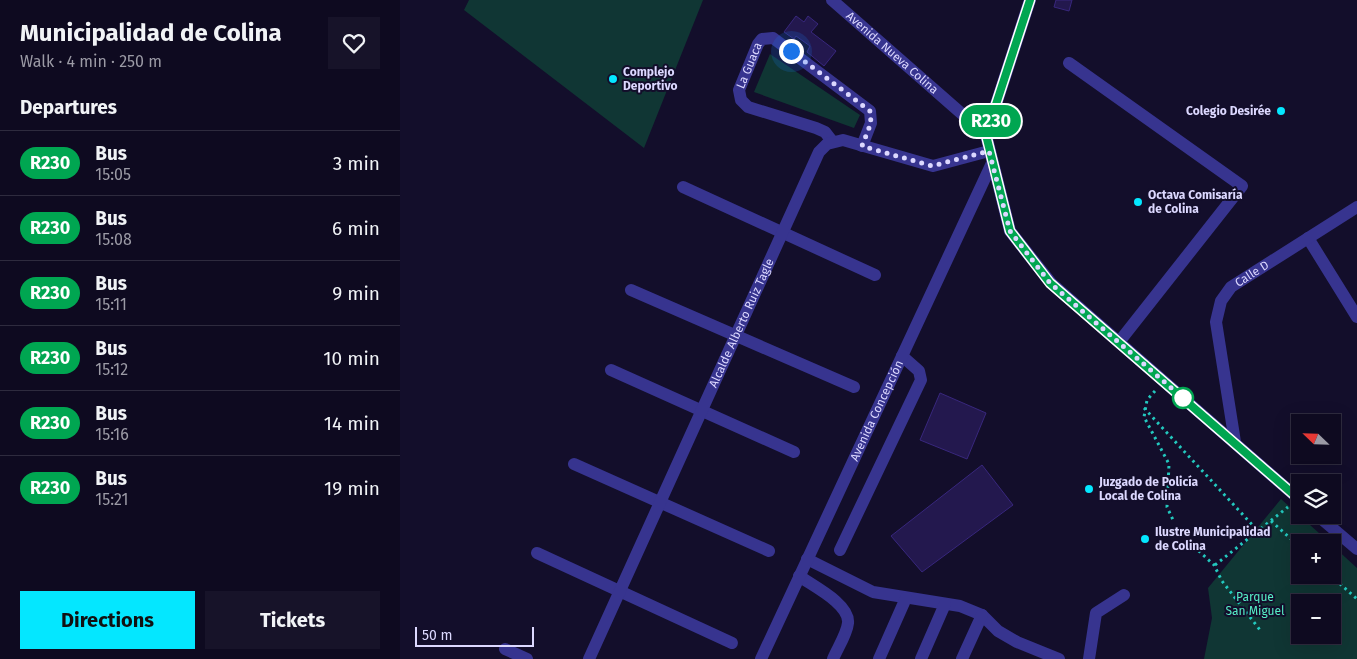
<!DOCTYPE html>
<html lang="en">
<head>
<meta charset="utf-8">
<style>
	body { margin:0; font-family:"Fira Sans",sans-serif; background:#171329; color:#f1f3f6; height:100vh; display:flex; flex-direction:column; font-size:19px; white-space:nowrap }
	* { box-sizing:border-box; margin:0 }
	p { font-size:16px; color:#9b9aa5 }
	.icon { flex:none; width:28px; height:28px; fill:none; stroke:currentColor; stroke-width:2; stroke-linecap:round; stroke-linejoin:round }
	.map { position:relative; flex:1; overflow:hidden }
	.panel { display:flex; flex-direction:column; background:#0e0a20; width:400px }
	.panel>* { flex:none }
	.badge { padding:0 10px; border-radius:16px; font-size:18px; line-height:32px }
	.needle { width:32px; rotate:293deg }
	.fabs { position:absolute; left:891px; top:414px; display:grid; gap:10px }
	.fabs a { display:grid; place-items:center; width:50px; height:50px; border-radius:0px; background:#0e0a20; box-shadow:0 5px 20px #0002,0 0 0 1px #2e2b3e; font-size:25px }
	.scale { position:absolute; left:15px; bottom:12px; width:119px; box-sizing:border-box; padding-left:5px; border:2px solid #dcd8ff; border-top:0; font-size:14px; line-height:18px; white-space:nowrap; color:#dcd8ff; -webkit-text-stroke:4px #130e2b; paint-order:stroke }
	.you { position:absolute; width:25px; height:25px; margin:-12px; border:4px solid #fff; border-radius:50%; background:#1a73e8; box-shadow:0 0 0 8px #1a73e833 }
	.map>.badge { position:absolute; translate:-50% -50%; box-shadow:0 0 0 2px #fff }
	h2 { padding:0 20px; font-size:19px; line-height:45px }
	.round { display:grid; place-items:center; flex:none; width:52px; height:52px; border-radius:0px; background:#171329 }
	.head { display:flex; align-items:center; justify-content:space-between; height:85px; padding:0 20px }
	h1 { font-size:24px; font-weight:700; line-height:38px }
	.action { display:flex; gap:10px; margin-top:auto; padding:10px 20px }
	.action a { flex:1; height:58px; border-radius:0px; background:#04e7ff; color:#111; font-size:20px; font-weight:700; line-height:58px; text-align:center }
	.action a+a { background:#171329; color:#f1f3f6 }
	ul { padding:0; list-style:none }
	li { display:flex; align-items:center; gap:15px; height:65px; padding:0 20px; border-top:1px solid #2e2b3e }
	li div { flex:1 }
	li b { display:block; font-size:19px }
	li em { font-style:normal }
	li .badge { min-width:55px; font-weight:700; text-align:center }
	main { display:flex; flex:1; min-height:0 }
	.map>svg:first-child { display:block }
	.green { fill:#103634; fill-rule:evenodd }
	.building { fill:#23184e; stroke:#38277d }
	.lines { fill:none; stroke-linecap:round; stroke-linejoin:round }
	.path { stroke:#23c8be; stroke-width:3; stroke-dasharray:2.5 4; stroke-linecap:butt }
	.minor { stroke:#37348f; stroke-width:12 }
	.line-casing { stroke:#fff; stroke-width:11 }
	.line { stroke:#00a651; stroke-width:8 }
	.walk { stroke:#dcd8ff; stroke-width:5; stroke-dasharray:0 9 }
	.poi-dot { fill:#04e7ff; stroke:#130e2b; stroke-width:2 }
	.stop-dot { fill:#fff; stroke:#00a651; stroke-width:2.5 }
	.labels { text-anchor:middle; stroke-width:4; stroke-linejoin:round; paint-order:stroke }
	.street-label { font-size:12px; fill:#dcd8ff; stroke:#130e2b }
	.poi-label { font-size:12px; font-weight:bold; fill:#dcd8ff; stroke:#130e2b; text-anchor:start }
	.park-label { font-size:12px; fill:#56edc6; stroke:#130e2b }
</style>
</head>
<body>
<main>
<section class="panel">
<div class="head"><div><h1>Municipalidad de Colina</h1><p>Walk · 4 min · 250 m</p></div><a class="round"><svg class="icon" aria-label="heart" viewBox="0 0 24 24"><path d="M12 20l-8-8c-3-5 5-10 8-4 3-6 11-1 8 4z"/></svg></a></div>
<h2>Departures</h2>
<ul>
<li><span class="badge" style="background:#00a651;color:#fff">R230</span><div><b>Bus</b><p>15:05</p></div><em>3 min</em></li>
<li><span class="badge" style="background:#00a651;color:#fff">R230</span><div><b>Bus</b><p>15:08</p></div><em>6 min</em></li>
<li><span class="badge" style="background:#00a651;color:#fff">R230</span><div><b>Bus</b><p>15:11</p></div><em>9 min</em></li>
<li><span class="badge" style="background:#00a651;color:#fff">R230</span><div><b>Bus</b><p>15:12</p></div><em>10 min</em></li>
<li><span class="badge" style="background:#00a651;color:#fff">R230</span><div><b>Bus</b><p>15:16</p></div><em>14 min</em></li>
<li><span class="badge" style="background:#00a651;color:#fff">R230</span><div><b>Bus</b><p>15:21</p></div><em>19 min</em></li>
</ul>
<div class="action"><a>Directions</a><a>Tickets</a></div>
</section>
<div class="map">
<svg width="957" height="659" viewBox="0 0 957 659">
	<rect width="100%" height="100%" fill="#130e2b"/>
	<path class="green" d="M69 0H303L244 148 64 10Z
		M370 54 460 115 454 128 354 92Z
		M881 499 929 542H900V575H932L933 546 957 568V659H804L812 618 808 588ZM900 602H932V635H900Z"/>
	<path class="building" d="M656 0H672L669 11 654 7Z
		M396 16 404 22 408 16 418 24 411 32 436 51 424 66 407 52 410 46 396 36 394 39 384 32Z
		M540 393 586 413 567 459 520 440Z
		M582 465 613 505 522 572 491 536Z"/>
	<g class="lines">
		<path class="path" d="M755 391 747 400 744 417 769 464 767 507 774 522
			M744 408 858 531
			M871 521 900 547
			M789 542 814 565 822 581 860 630
			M815 565 888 507
			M930 575 957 599"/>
		<g class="minor">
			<path id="s1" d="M432 0 586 135 610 231 651 283 900 500"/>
			<path d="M669 63 842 186 719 342"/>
			<path d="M586 135 630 0"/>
			<path id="s2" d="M432 141 425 132 416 128 348 107 341 100 339 90 358 44 362 39 373 38 470 111 471 123 462 146"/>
			<path d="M283 187 475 275"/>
			<path d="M908 238 957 317"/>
			<path d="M231 290 454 387"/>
			<path d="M211 370 394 452"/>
			<path id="s3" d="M835 442 816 322 821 301 831 287 957 207"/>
			<path d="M174 464 369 551"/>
			<path d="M917 515 957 549"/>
			<path d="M440 550 521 380 519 371 502 356"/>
			<path d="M137 553 332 643"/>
			<path d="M407 559 473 592 560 606 582 615 598 631 617 642 659 659"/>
			<path d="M399 576C413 586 450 604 448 623 447 634 437 649 433 659"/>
			<path d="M105 649 127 659"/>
			<path id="s4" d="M189 659 419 152 427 144 443 140 533 166 589 151"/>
			<path id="s5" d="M361 659 592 163"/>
			<path d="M479 659 506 598"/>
			<path d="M521 659 545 604"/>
			<path d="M562 659 582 615"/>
			<path d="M689 659 696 613 724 595"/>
		</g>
	</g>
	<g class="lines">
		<g class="line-casing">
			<path id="line" d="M630 0 586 135 610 231 650 283 900 500"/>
		</g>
		<use href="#line" class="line"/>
		<path class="walk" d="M391 51 470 111 471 123 462 146 532 166 589 151 610 231 650 283 783 398"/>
	</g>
	<g class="poi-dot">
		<circle cx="213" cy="79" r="5"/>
		<circle cx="881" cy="111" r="5"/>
		<circle cx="738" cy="202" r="5"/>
		<circle cx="689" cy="489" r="5"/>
		<circle cx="745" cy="539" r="5"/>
	</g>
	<circle class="stop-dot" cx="783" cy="398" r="10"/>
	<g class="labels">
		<g class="street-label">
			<text dy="4" stroke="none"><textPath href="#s1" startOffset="80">Avenida Nueva Colina</textPath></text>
			<text dy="4" stroke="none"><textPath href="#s2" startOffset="139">La Guaca</textPath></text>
			<text dy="4" stroke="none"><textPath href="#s3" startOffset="185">Calle D</textPath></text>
			<text dy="4" stroke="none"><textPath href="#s4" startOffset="369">Alcalde Alberto Ruiz Tagle</textPath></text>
			<text dy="4" stroke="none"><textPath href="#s5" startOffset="274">Avenida Concepción</textPath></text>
		</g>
		<g class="poi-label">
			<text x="223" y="76">Complejo<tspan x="223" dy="14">Deportivo</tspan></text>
			<text x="871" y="115" text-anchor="end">Colegio Desirée</text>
			<text x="748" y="199">Octava Comisaría<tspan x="748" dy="14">de Colina</tspan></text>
			<text x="699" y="486">Juzgado de Policía<tspan x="699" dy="14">Local de Colina</tspan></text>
			<text x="755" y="536">Ilustre Municipalidad<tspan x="755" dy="14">de Colina</tspan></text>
		</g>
		<g class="park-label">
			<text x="855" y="601">Parque<tspan x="855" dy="14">San Miguel</tspan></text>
		</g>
	</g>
</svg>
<div class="fabs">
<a><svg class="needle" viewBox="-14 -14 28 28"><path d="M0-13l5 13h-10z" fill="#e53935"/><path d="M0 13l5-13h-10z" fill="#9b9aa5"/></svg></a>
<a><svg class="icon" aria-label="layers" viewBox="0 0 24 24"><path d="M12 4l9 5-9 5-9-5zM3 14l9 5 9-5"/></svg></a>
<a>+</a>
<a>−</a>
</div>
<div class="scale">50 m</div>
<div class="you" style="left:391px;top:51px"></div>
<b class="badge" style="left:591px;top:121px;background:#00a651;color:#fff">R230</b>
</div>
</main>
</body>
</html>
